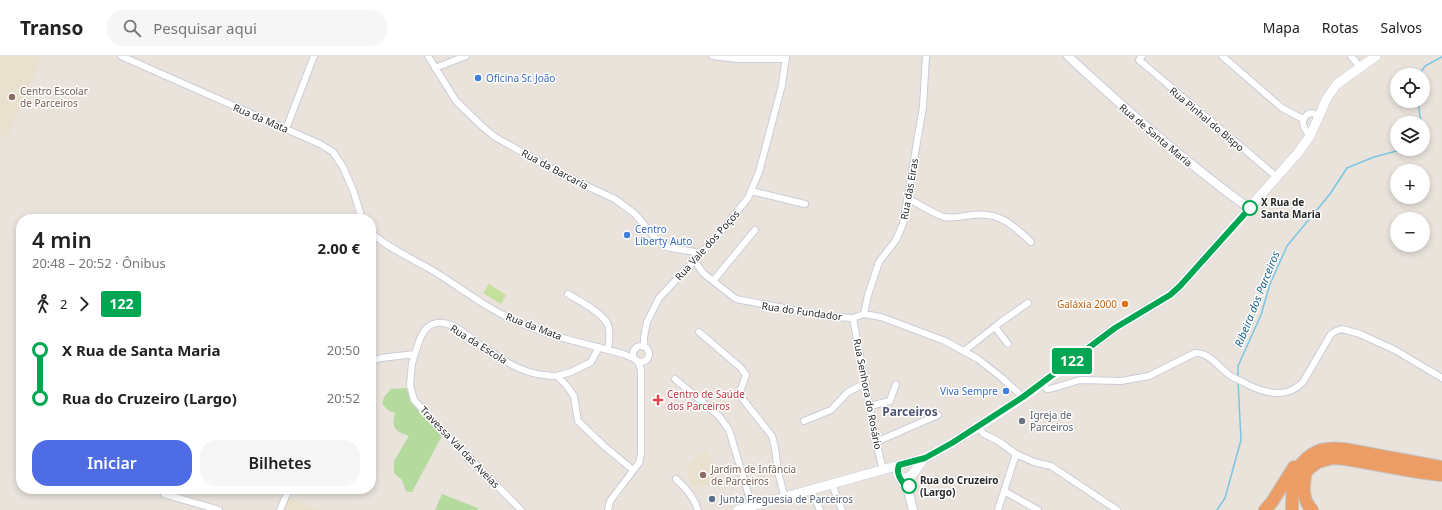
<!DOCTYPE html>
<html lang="pt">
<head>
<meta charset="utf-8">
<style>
	body { margin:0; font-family:"Noto Sans",sans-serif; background:#f6f6f6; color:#222; height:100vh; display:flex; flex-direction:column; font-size:15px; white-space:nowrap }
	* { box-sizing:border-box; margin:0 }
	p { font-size:13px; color:#767676 }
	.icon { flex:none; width:22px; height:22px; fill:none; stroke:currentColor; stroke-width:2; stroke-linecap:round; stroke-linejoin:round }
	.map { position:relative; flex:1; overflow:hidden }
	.drawer { position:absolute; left:16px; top:158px; width:360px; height:280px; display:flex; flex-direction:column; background:#fff; border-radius:16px; box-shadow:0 2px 6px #0003 }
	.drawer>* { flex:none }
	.badge { padding:0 8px; border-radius:3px; font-size:14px; line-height:26px }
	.tools { position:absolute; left:1390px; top:12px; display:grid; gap:8px }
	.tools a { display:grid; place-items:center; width:40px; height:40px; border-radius:50%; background:#fff; box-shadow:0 2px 6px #0003; font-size:20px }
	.map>.badge { position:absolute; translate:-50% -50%; box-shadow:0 0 0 2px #fff }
	.legs { display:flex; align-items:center; gap:6px; height:44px; padding:0 16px; font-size:13px }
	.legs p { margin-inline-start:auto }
	.overview { display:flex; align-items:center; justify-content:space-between; height:68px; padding:0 16px }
	h1 { font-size:22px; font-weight:600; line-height:30px }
	.cta { display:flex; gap:8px; margin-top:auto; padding:8px 16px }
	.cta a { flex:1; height:46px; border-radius:16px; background:#4e6ce4; color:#fff; font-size:16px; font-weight:600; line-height:46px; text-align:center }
	.cta a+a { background:#f6f6f6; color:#222 }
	ul { padding:0 16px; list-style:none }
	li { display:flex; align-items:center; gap:14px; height:48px; font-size:15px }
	li i { display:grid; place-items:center; width:6px; height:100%; margin:0 5px; background:currentColor }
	li i::after { content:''; width:10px; height:10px; margin:-5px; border:3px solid; border-radius:50%; background:#fff }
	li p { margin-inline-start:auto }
	li:first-child i { background:linear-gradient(#0000 50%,currentColor 0) }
	li:last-child i { background:linear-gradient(currentColor 50%,#0000 0) }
	header { display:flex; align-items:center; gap:24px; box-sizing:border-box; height:56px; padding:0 20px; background:#fff; border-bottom:1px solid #e0e0e0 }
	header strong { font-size:19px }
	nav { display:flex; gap:22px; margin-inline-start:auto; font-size:14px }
	.search { width:280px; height:36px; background:#f6f6f6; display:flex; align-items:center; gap:10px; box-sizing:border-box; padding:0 14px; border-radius:16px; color:#767676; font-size:15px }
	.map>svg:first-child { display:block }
	.education { fill:#e9e0cd }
	.green { fill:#b4da9e }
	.pitch { fill:#c4e09b }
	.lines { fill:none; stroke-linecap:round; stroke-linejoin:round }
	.stream { stroke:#7bc6e0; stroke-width:1.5 }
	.minor-casing { stroke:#cbcdd9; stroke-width:8 }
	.tertiary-casing { stroke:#cbcdd9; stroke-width:10 }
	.secondary-casing { stroke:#cbcdd9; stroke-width:10 }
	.motorway-casing { stroke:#c3c3c3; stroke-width:14 }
	.minor { stroke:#fff; stroke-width:6 }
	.tertiary { stroke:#fff; stroke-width:8 }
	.secondary { stroke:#fff; stroke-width:9 }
	.motorway { stroke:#eb9d65; stroke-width:12 }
	.line-1-casing { stroke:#fff; stroke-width:9 }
	.line-1 { stroke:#00a651; stroke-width:6 }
	.shop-dot { fill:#3f7fe0; stroke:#fff; stroke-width:1.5 }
	.education-dot { fill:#8d6e63; stroke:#fff; stroke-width:1.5 }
	.stop-1-dot { fill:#fff; stroke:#00a651; stroke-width:2 }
	.food-dot { fill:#e8710a; stroke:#fff; stroke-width:1.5 }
	.health-dot { fill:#e0444e; stroke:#fff; stroke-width:1.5 }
	.worship-dot { fill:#6b7280; stroke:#fff; stroke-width:1.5 }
	.service-dot { fill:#5c6f8a; stroke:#fff; stroke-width:1.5 }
	.labels { text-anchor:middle; stroke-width:3; stroke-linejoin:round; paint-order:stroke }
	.shop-label { font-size:10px; fill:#366cbe; stroke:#fff; text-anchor:start }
	.education-label { font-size:10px; fill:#785e54; stroke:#fff; text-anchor:start }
	.street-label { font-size:10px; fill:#292929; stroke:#fff }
	.stop-label { font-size:10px; font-weight:bold; fill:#292929; stroke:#fff; text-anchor:start }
	.food-label { font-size:10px; fill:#c56008; stroke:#fff; text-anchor:end }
	.health-label { font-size:10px; fill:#be3a42; stroke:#fff; text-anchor:start }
	.worship-label { font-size:10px; fill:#5b616d; stroke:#fff; text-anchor:start }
	.service-label { font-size:10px; fill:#4e5e75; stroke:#fff; text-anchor:start }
	.water-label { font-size:11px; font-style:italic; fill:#1c6589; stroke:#fff }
	.quarter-label { font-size:12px; font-weight:bold; fill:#4f5674; stroke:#fff }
</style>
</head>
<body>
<header>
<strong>Transo</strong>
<div class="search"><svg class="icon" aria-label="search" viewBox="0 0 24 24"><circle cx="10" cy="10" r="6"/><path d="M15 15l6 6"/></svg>Pesquisar aqui</div>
<nav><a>Mapa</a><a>Rotas</a><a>Salvos</a></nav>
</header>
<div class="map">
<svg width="1442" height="454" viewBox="0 0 1442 454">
	<rect width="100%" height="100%" fill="#e9e3dc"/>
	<path class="education" d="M0 0H42L8 79 0 80Z
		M707 393 720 426 692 432 686 411Z
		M287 441 311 451 322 454H283Z"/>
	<path class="green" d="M406 332 412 346 443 378 412 436H407L405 433 402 424 394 417V405L409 380C395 375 391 372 395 357L389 355 382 348 384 341 391 333Z
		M442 438 478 452 477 454H435Z"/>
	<path class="pitch" d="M489 228 506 239 501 248 483 237Z"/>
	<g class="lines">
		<path class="stream" d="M1419 19 1425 10 1442 1
			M1418 45 1420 61 1422 67
			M1423 69 1426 77 1423 90
			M1411 93 1416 95 1419 93
			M1238 321V310L1261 259 1270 228 1287 190 1330 138 1347 112 1374 101 1404 93
			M1217 454 1225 442 1241 384 1238 325"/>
		<g class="minor-casing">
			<path id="minor" d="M121 0 320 88 333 96 343 111 353 134 362 163
				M428 0 456 45 484 72 495 81 563 119 615 143 635 158 658 185 664 190 671 192 701 197
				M712 0 738 3H786
				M1142 0 1139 4 1277 121
				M1222 0 1282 52 1303 63
				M1351 0 1360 11
				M435 12 466 0
				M286 73 314 0
				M1310 80C1304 73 1299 65 1308 58L1312 57 1319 60
				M751 135 805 148
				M909 143C919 148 934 158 944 161 953 163 963 160 972 159 1000 156 1012 168 1031 186
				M371 176C382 189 415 204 430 213 459 230 485 252 516 265 550 281 588 288 623 298L635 303
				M694 204 703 217 736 243 831 261 853 262 864 258 881 261 945 285 978 303 1002 322 1023 341
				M713 225 755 174
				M568 238C579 245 602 256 608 269 611 277 609 286 608 294
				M864 258 868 239 879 206 896 184 903 168 923 51 926 0
				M853 262 876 386 883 414
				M995 271 1008 288
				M699 276 741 312 746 319 740 336 741 341 772 380 775 392 778 416 785 442
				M633 298a8 8 0 1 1 16 0a8 8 0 1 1-16 0Z
				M644 291V281L647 266 659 242 719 178 748 142 759 116 782 29 786 0
				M964 295 1001 266 1028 247
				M415 298 412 307 410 329 414 344 435 367 521 454
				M371 305 381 302 415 298C418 288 422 272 433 268 450 261 471 283 484 292 496 299 508 308 521 313 533 318 545 320 557 320L566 329 574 340 578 365 604 390 633 414
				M557 320 571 316 591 306 599 291
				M675 323 719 360 729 374 752 450
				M1042 328 1047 333H1050L1080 324 1121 325 1149 320 1195 297C1208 296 1218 310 1228 318 1231 321 1236 323 1241 325 1260 336 1285 345 1303 326L1331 278 1336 275 1342 273 1360 278 1395 294 1442 322
				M870 350 890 345 896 328
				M804 365 831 354 848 336 866 327
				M978 371 984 378 998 385 1016 398 998 454
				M876 386 938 359
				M1016 398 1034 406 1051 410 1117 454
				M676 423C686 432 694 441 698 454
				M832 428 842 454
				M811 434 820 454
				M1004 435 1038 454
				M164 438 219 454
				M280 454 289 433
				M608 454 610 445 639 407 641 398V314L638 305"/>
		</g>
		<g class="tertiary-casing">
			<path id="tertiary" d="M1068 0C1126 54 1185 106 1250 153
				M900 422 908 434 913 454"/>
		</g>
		<g class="secondary-casing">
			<path id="secondary" d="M899 409 897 413 898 419 903 423C913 422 918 410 924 402
				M738 454 925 402C965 380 1004 356 1041 329 1066 311 1089 291 1113 273 1135 258 1160 248 1180 230L1297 98 1310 80 1327 42 1337 28 1376 0"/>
		</g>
		<g class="motorway-casing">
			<path id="motorway" d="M1305 421C1303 433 1303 444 1312 454
				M1299 431 1302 420 1310 412 1318 406 1332 402 1346 403 1418 416 1441 419
				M1265 454 1272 446 1294 411
				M1292 454C1292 444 1292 433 1294 423 1295 417 1298 412 1302 407 1315 393 1326 391 1344 393L1442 411"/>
		</g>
		<use href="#minor" class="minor"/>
		<use href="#tertiary" class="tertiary"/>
		<use href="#secondary" class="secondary"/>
		<use href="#motorway" class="motorway"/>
	</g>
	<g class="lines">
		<g class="line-1-casing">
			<path id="line-1" d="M909 430 908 434C903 426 895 419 899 409L925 402 952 387 1023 341 1115 272 1170 239 1180 230 1250 152"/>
		</g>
		<use href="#line-1" class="line-1"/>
	</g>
	<g class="shop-dot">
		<circle cx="478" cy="22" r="4"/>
		<circle cx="627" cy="179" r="4"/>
		<circle cx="1006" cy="335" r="4"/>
	</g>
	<g class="education-dot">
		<circle cx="12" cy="41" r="4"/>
		<circle cx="703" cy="419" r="4"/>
	</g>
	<g class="stop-1-dot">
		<circle cx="1250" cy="152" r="7"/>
		<circle cx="909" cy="430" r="7"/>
	</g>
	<circle class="food-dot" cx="1125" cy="248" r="4"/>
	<path class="health-dot" d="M656 338h4v4h4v4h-4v4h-4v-4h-4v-4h4z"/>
	<circle class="worship-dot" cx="1022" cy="365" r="4"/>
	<circle class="service-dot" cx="712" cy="443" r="4"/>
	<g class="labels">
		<g class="shop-label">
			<text x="486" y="26">Oficina Sr. João</text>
			<text x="635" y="177">Centro<tspan x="635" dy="12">Liberty Auto</tspan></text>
			<text x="998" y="339" text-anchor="end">Viva Sempre</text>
		</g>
		<g class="education-label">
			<text x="20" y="39">Centro Escolar<tspan x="20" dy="12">de Parceiros</tspan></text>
			<text x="711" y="417">Jardim de Infância<tspan x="711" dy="12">de Parceiros</tspan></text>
		</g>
		<g class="street-label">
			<text transform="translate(261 62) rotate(23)" y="4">Rua da Mata</text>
			<text transform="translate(1207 63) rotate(40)" y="4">Rua Pinhal do Bispo</text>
			<text transform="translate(1156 79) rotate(40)" y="4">Rua de Santa Maria</text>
			<text transform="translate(555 113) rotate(28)" y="4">Rua da Barcaria</text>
			<text transform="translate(909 133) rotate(-80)" y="4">Rua das Eiras</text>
			<text transform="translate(707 189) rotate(-48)" y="4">Rua Vale dos Poços</text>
			<text transform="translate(802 255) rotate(8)" y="4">Rua do Fundador</text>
			<text transform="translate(534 270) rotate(21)" y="4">Rua da Mata</text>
			<text transform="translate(479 288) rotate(32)" y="4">Rua da Escola</text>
			<text transform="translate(868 338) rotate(79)" y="4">Rua Senhora do Rosário</text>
			<text transform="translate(460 391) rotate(46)" y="4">Travessa Val das Aveias</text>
		</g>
		<g class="stop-label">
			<text x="1261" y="150">X Rua de<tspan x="1261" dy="12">Santa Maria</tspan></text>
			<text x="920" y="428">Rua do Cruzeiro<tspan x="920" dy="12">(Largo)</tspan></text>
		</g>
		<g class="food-label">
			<text x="1117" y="252">Galáxia 2000</text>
		</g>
		<g class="health-label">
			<text x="667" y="342">Centro de Saúde<tspan x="667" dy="12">dos Parceiros</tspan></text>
		</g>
		<g class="worship-label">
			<text x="1030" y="363">Igreja de<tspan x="1030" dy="12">Parceiros</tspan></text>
		</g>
		<g class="service-label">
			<text x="720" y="447">Junta Freguesia de Parceiros</text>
		</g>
		<g class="water-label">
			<text transform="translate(1257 243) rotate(-68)" y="4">Ribeira dos Parceiros</text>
		</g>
		<g class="quarter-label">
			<text x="910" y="360">Parceiros</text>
		</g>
	</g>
</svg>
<div class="tools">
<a><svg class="icon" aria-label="locate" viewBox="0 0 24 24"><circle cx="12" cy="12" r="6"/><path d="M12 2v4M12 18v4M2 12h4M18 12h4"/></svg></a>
<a><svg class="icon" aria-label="layers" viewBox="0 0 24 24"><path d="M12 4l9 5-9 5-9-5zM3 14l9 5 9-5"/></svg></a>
<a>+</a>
<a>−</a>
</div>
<b class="badge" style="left:1072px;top:305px;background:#00a651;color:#fff">122</b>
<section class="drawer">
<div class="overview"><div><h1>4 min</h1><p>20:48 – 20:52 · Ônibus</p></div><b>2.00 €</b></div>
<div class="legs"><svg class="icon" aria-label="walk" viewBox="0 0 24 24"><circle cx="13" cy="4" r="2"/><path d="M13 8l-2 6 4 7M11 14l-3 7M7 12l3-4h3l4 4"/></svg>2<svg class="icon" aria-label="forward" viewBox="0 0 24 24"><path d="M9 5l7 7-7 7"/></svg><b class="badge" style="background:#00a651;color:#fff">122</b></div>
<ul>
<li><i style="color:#00a651"></i><b>X Rua de Santa Maria</b><p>20:50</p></li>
<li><i style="color:#00a651"></i><b>Rua do Cruzeiro (Largo)</b><p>20:52</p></li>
</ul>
<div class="cta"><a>Iniciar</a><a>Bilhetes</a></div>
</section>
</div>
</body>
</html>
